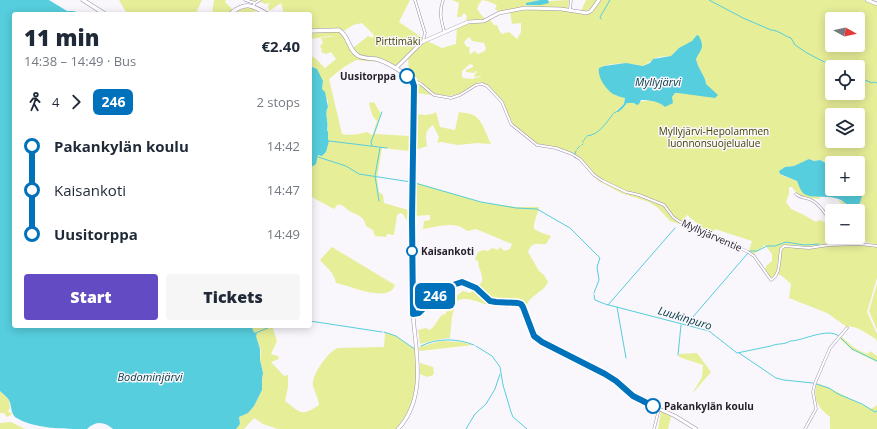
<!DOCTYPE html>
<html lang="en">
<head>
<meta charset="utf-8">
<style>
	body { margin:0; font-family:"Open Sans",sans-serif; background:#f6f6f7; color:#1f2937; height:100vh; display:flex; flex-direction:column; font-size:15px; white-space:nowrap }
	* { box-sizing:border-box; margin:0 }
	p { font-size:13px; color:#747a83 }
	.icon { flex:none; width:22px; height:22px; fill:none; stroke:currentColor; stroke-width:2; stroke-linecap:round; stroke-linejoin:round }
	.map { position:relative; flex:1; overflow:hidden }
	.panel { position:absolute; left:12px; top:12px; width:300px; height:316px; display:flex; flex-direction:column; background:#fff; border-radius:4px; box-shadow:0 2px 10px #0003 }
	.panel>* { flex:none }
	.badge { padding:0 8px; border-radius:6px; font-size:14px; line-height:26px }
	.needle { width:26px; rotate:98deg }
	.buttons { position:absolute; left:825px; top:12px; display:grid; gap:8px }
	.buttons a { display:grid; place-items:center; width:40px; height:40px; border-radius:4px; background:#fff; box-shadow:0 2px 10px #0003; font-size:20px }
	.map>.badge { position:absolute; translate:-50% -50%; box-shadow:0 0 0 2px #fff }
	.legs { display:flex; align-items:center; gap:6px; height:44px; padding:0 12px; font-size:13px }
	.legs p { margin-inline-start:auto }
	.headline { display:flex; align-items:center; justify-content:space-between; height:68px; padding:0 12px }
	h1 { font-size:22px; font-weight:800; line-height:30px }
	.primary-button { display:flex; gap:8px; margin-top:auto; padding:8px 12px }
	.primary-button a { flex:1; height:46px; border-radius:4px; background:#634bc4; color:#fff; font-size:16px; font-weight:800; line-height:46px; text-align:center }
	.primary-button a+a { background:#f6f6f7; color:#1f2937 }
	ul { padding:0 12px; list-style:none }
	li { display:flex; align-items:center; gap:14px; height:44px; font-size:15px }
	li i { display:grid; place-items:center; width:6px; height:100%; margin:0 5px; background:currentColor }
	li i::after { content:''; width:10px; height:10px; margin:-5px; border:3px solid; border-radius:50%; background:#fff }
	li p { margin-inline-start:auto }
	li:first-child i { background:linear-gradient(#0000 50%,currentColor 0) }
	li:last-child i { background:linear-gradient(currentColor 50%,#0000 0) }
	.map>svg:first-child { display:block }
	.green { fill:#e7ee98; fill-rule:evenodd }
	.water { fill:#56cedd }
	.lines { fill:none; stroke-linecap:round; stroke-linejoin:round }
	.stream { stroke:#56cedd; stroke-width:1 }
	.minor-casing { stroke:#9f91ab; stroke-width:3 }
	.tertiary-casing { stroke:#9f91ab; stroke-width:4 }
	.secondary-casing { stroke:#9f91ab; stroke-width:4.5 }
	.minor { stroke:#fff; stroke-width:2 }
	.tertiary { stroke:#fff; stroke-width:3 }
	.secondary { stroke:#fff; stroke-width:3.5 }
	.line-1-casing { stroke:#fff; stroke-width:9 }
	.line-1 { stroke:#0072bc; stroke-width:6 }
	.stop-1-dot { fill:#fff; stroke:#0072bc; stroke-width:2 }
	.labels { text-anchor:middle; stroke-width:3; stroke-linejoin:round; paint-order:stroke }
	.park-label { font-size:10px; fill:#424500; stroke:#f9f6fc }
	.stop-label { font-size:10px; font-weight:bold; fill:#251f29; stroke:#f9f6fc; text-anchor:start }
	.street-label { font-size:10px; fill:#251f29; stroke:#f9f6fc }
	.water-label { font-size:11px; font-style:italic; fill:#084047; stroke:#f9f6fc }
</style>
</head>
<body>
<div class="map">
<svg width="877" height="429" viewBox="0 0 877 429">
	<rect width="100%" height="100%" fill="#f9f6fc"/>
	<path class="green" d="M119 0H202L197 11V14H127Z
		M214 0H226L225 2 233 10 229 14H212Z
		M248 0H410L399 22 424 39 396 66 358 54 353 48 368 36 373 38 374 35 362 23 353 25 344 31 337 28 310 29V14H284L281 3 269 11 268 5 270 3 265 4 259 1Z
		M452 0H540L531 2 569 0 568 8 524 7 499 12 495 9 497 5 487 1 482 0 479 4 477 9 482 16 486 19 467 21 466 19 467 16 464 13 461 17H457L459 3Z
		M586 0H598C593 6 590 12 581 11Z
		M601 0H865L877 5V245L862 241 858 234V211L841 209V203L838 200 842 201 849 207 857 206 861 202V195L858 189V163H832V166L820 160 814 161 810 159 794 166 785 167 779 171 781 175 797 181C802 191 806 198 818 196L820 198 819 199C805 198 799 198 792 187H789V194L786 202 791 209 802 214 816 222 819 220 832 225V237H849L844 244 809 247 792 245 782 246C776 254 781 269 773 277L770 278 765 271 766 266 772 261V254L765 245 754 254 749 250 752 241 715 229 712 234 698 228 699 225 687 215 680 224 670 221 658 208 649 202 621 193 599 181 584 166 586 165 579 158 558 149 537 145 513 125 499 97 488 85 480 82 460 94 449 96 434 94 418 81 417 78 409 74 408 56 427 41 442 48 456 44 457 27 468 23H482L490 20 494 25H497L500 32 502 34 509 32 517 39 521 32V23L512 24 510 12C529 9 550 8 570 11 575 11 582 16 588 14 594 11 597 5 601 0ZM832 19H858V45H832ZM469 37 472 41 484 43 486 48 485 51 478 54 474 51 471 54 469 52 470 47H467L464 43 465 41ZM677 50 696 59C698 69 706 77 706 84L675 93 672 97V102L665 107C653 96 640 103 627 103L622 109 616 111 624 104 625 98 615 95 599 68C611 62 630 63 643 66L658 57 671 56ZM470 64 473 65V67L466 70V72L474 73 476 71 477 72 474 75 475 77 480 76 481 78 479 77 472 79 463 78 462 76V71ZM832 67H858V93H832ZM832 115H858V141H832Z
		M248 7 256 9 255 11 252 13 240 14 238 11Z
		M334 30 342 32 356 55 379 61 378 62 356 60 344 67 329 79 342 134C350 136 359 134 367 132L372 135 373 134 377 121C372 117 370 109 369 103L374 102 381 114 375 134 410 136V151L382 148 377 178 379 192 383 195 384 203 408 210 407 221 403 214 400 213 397 215 394 235 387 234 386 237 375 236 373 230 366 226C363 214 357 216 348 210 344 207 343 204 337 205L334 209 310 196V168L316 164 318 155 322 156 326 152 329 141 327 136 328 132 327 130 328 127 326 111 328 107V101L322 89 323 81 317 72 318 70 310 66V55L315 58 325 68 336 59 331 52 326 54 321 52 322 50 320 46 323 43 321 38 335 36H330L310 39V32Z
		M416 83 421 85 432 95 416 93Z
		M436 112 440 127 455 130 459 112C464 113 470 113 475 116 482 120 487 136 491 144L477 143 458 145 441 142 437 143 439 137 433 125C424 131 426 137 427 146L416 150 415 114C423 115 429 116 436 112Z
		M414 182 481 202 516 207H539C538 214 533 222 534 229L542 233 551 236 546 244C537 245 532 241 528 252L539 271 544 275 548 282C544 292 530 295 527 305L516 302 509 301 506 308C502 305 499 307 494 306 482 305 468 295 457 301L452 316 450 338 441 339 420 344 418 330 426 328 429 330C436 327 437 319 443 314L445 315 449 306 446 301 438 296 446 290 456 296 463 291 470 293C484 280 485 284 478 264L479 262 475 259 478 252 484 250 488 251 492 248 498 250 500 247 504 251 510 249 512 244 476 229 467 231C455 220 437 227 423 229L424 221 430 220V215L413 216Z
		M860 244 877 247V278L867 312 877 334V342L876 339C867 334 857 325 847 327L827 313 789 298 791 284 782 276 777 274 781 249 783 247 805 248Z
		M332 247 395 285C389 303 353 287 340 284L336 283C334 272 327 268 320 260Z
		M877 284V330L869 311Z
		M257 326H272L277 341 271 354 278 356 279 359 271 362 284 376 288 375V387L285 401C301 413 301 417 319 405 318 397 315 393 313 386 311 376 328 351 338 348L384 347 385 334 384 332 396 336 413 348H415C418 379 417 404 396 429H278L263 424 254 418 244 429H236L240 424 239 417 248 413 254 406 262 390V379L263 373 260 360 261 351 256 336 257 334 253 331 252 327Z
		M842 337C850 345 858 351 868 354L870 351 877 356V362L852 350 840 339Z
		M441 341 461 342 473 345 420 351 419 350V347Z
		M697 353 711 372 692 394 702 377 703 365 679 357V354Z
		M420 363 433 367 434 373 433 375 427 377 420 374Z
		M817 383 829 388 871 409 877 405V429H830V417C818 407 812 400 817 383Z
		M0 391 9 400 10 408 8 411 10 413 12 412 11 415 7 417 4 413H0Z
		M661 411 671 416 668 429H658Z
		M11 422 25 429H0V423Z"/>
	<path class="water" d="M0 0H49L67 11H74L81 14H14V326H252L253 331 257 334 256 336 260 349V360L263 373 262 379V390L254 406 248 413 239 417 240 424 236 429H113C105 422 96 420 87 429 64 429 33 429 15 417 10 411 12 406 9 400 7 397 3 394 0 391Z
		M540 0H548L549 3 541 5H526V3Z
		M697 35 699 36C705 48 701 49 696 59 698 69 706 77 706 84L718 95 715 98 678 93H675L672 97 673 103 665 107C659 101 649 100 641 100L639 104 637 105 634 103H627L622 109 618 112H616L624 104 625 98C621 97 617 96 613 94 606 89 597 77 599 68L604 66 626 63 643 66 650 63 653 59 671 56 679 48 692 41Z
		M310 66 317 69 323 81 322 89 325 92 328 107C324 113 329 122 327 130L328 132V139L329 141 326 152 322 156 318 155 316 164 310 168Z
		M809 159 814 161 820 160 832 166V189H858L862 196 860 203 857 206 851 207C848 206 843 201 841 200 830 194 811 200 803 193 800 190 799 185 797 181L780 174 779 171 785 167 794 166Z"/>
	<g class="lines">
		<path class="stream" d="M709 0 743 18 771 30C778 30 784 36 791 38L795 45 807 53 834 67
			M601 19 600 17 610 0
			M858 77 872 83 874 82 877 83
			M614 113 616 112
			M587 136C599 135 606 123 613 114
			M585 138 586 137
			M584 140 585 139
			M329 141 387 148
			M583 142V141
			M582 145 583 144
			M372 146 371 142 382 112
			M577 149 580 146
			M575 154 576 151
			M318 157 346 166 359 174 411 182
			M575 158V157
			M415 183 481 202 516 208 537 209 570 228 600 258 597 267 599 280 594 293
			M379 201 375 176 380 148
			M750 251H757L767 246H775L786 242 804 245 819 244
			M594 295 595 300 605 304 709 331 737 353 771 346C777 343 785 345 790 341 803 341 827 327 839 336
			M608 305 675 228
			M617 307 626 358
			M310 321 382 332
			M686 325 748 253
			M384 332 396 336 413 348H415
			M256 333 272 326
			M840 337 852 349 877 361
			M421 346C437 338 457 338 474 345
			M476 346 492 356 500 367 503 385 511 412 513 417 527 429
			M739 353 776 378 784 380 813 383
			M678 355 681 325
			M816 384 829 388 838 394 862 404 875 412 877 411
			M466 429 475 414 486 404 495 389 500 374"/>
		<g class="minor-casing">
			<path id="minor" d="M245 0 255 3
				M415 0 425 33 423 41
				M443 0C439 12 441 20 444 31
				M253 6 255 3 260 0
				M570 9 571 0
				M413 80 421 84 434 95 451 98 460 95 476 85 482 84 487 86 502 102 511 124 537 145 556 148 572 154 580 159 594 175 603 181 626 192 639 195 664 205 673 217 680 222 720 238 748 252 754 256 771 280C781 275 779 258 781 249L784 246 809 248 829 245 860 244 877 246
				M796 194C803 200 806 196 813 201 822 206 826 216 832 223
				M845 244 850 237
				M654 429 659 409
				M805 429 816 409 813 392 815 383 830 348 847 328"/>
		</g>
		<g class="tertiary-casing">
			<path id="tertiary" d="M867 0 877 4
				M396 68 422 42 468 22 484 21 499 13 525 8 561 9 587 13 591 11 599 0
				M398 429C427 398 416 353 413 315L419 313 443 288 462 282 476 288 490 301 496 302 518 303 523 307 534 336 541 342 605 374 616 381 637 399 675 416 696 429"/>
		</g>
		<g class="secondary-casing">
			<path id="secondary" d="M83 0 105 14
				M230 14C245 1 252 5 267 14
				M310 31 339 30C349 36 348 49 357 55 362 59 370 58 376 59 385 61 408 74 413 82L412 219 413 315"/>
		</g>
		<use href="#minor" class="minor"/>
		<use href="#tertiary" class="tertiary"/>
		<use href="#secondary" class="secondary"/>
	</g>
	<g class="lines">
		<g class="line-1-casing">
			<path id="line-1" d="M407 76 412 80 414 86 412 219 413 314 419 313 444 288 462 282 476 288 490 301 496 302 518 303 521 304 523 307 534 336 542 342 605 374 616 381 633 396 653 406"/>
		</g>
		<use href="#line-1" class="line-1"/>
	</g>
	<g class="stop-1-dot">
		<circle cx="407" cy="76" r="7"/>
		<circle cx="412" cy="251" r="5"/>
		<circle cx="653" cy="406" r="7"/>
	</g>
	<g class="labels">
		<g class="park-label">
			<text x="398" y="45">Pirttimäki</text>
			<text x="714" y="135">Myllyjärvi-Hepolammen<tspan x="714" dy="12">luonnonsuojelualue</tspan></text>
		</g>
		<g class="stop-label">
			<text x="396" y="80" text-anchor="end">Uusitorppa</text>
			<text x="421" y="255">Kaisankoti</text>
			<text x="664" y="410">Pakankylän koulu</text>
		</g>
		<g class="street-label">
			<text transform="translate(712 235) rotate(24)" y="4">Myllyjärventie</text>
		</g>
		<g class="water-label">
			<text x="658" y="86">Myllyjärvi</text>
			<text transform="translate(685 318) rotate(17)" y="4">Luukinpuro</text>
			<text x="150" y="381">Bodominjärvi</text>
		</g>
	</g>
</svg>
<div class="buttons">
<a><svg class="needle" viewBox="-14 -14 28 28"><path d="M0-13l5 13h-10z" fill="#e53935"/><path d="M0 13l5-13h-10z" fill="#747a83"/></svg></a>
<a><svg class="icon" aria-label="locate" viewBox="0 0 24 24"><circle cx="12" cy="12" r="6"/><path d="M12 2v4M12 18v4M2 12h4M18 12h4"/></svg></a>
<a><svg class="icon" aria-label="layers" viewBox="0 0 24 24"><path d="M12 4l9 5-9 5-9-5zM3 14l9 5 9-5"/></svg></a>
<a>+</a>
<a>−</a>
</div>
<b class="badge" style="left:435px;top:296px;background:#0072bc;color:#fff">246</b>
<section class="panel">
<div class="headline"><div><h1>11 min</h1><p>14:38 – 14:49 · Bus</p></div><b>€2.40</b></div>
<div class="legs"><svg class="icon" aria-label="walk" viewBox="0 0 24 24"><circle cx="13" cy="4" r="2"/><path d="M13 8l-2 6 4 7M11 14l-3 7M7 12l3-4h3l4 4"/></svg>4<svg class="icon" aria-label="forward" viewBox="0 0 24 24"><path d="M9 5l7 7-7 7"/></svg><b class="badge" style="background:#0072bc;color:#fff">246</b><p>2 stops</p></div>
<ul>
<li><i style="color:#0072bc"></i><b>Pakankylän koulu</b><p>14:42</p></li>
<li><i style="color:#0072bc"></i><span>Kaisankoti</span><p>14:47</p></li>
<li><i style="color:#0072bc"></i><b>Uusitorppa</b><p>14:49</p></li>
</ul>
<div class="primary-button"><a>Start</a><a>Tickets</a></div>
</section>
</div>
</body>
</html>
